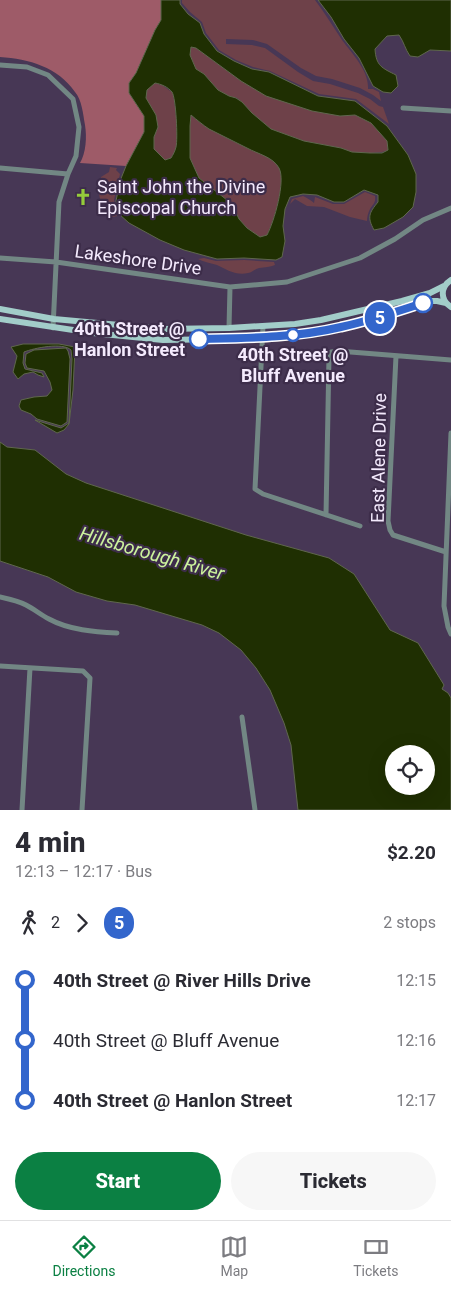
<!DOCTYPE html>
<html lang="en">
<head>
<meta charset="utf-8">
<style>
	body { margin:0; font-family:Roboto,sans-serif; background:#f7f7f7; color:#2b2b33; height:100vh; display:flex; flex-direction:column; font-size:19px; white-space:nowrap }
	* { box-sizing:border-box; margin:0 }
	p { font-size:16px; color:#7c7c81 }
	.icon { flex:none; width:28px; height:28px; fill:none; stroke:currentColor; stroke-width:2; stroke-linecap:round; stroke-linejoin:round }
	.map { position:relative; height:810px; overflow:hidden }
	.details { display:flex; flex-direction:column; background:#fff; flex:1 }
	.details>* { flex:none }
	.badge { padding:0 10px; border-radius:16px; font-size:18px; line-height:32px }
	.fabs { position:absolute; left:385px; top:745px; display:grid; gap:10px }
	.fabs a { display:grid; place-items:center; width:50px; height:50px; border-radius:50%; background:#fff; box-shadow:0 5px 20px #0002; font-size:25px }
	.map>.badge { position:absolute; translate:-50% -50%; box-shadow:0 0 0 2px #fff }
	.legs { display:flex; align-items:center; gap:8px; height:55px; padding:0 15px; font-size:16px }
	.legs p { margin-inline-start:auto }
	.summary { display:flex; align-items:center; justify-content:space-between; height:85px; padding:0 15px }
	h1 { font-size:28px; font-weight:800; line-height:38px }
	.action { display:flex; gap:10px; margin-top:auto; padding:10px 15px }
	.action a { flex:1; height:58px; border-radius:30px; background:#0b8043; color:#fff; font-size:20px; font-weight:800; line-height:58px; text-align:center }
	.action a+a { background:#f7f7f7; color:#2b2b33 }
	ul { padding:0 15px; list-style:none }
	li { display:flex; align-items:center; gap:18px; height:60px; font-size:19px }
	li i { display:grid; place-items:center; width:8px; height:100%; margin:0 6px; background:currentColor }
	li i::after { content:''; width:12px; height:12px; margin:-6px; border:4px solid; border-radius:50%; background:#fff }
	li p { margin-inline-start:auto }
	li:first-child i { background:linear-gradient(#0000 50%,currentColor 0) }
	li:last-child i { background:linear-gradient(currentColor 50%,#0000 0) }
	.tabs { display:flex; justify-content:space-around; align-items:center; height:70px; border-top:1px solid #e1e1e2; background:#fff; font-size:14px; color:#7c7c81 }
	.tabs a { display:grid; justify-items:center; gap:2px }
	.tabs .active { color:#0b8043 }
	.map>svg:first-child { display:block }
	.green { fill:#6e4149 }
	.forest { fill:#9e5b68 }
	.water { fill:#1f2f02; stroke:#5f674d; fill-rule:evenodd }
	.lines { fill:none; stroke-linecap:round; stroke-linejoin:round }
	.minor { stroke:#728784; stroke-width:5 }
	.major { stroke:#a2cdc9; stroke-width:6 }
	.line-1-casing { stroke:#fff; stroke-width:11 }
	.line-1 { stroke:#36c; stroke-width:8 }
	.stop-1-dot { fill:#fff; stroke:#36c; stroke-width:2.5 }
	.labels { text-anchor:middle; stroke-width:4.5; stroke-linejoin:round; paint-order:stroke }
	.poi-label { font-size:18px; fill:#f4eafd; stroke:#3d2d4a; text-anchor:start }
	.street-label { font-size:18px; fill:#f4eafd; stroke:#3d2d4a }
	.stop-label { font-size:18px; font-weight:bold; fill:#f4eafd; stroke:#3d2d4a; text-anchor:end }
	.water-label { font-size:19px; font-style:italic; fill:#ccf39d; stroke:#3d2d4a }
</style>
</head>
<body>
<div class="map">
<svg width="451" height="810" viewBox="0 0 451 810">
	<rect width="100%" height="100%" fill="#473755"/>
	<path class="green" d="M182 0H315C325 13 333 27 342 40 352 54 369 70 368 89H373L379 92 381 101 373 95 360 88 332 79 316 76 301 68 267 44 253 40 226 39V44L252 45 265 48 298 72 313 81 330 84 358 93 370 99 379 106 383 107 389 124 356 99 319 94 270 71 253 67 236 60 219 50 206 33 202 22 190 12 182 3Z
		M191 47 196 48 241 81 267 96 340 116 355 115 371 123 387 141 388 150 382 152 370 153 352 152 341 148 304 141 271 129 252 113 242 102 237 98 229 96 218 90 204 74 196 69 190 55Z
		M154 83 162 85 173 93C175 107 179 133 176 147 175 151 173 155 171 158L165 160 154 149V137L158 127 145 98 147 90Z
		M190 114C196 119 202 125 209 128 221 135 234 142 247 148 257 153 273 157 279 168 286 181 274 222 267 235L260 238 247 228 239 219 232 204 199 178 190 158Z
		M110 167 117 168 116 170 120 174 114 200 117 216 113 217 103 214 99 194 101 177 109 172Z
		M365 192 375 196C376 203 373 204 370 209 368 213 367 217 367 221L350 217 324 207 307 206 295 199 290 204 292 199 303 196C307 198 311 200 314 203L315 197 333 204H344Z
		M204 258 216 261 244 260 274 262 275 265C270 267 265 267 259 268 255 269 252 272 248 273 237 276 227 270 217 265 211 263 204 262 198 259Z"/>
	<path class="forest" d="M0 0H161V20L155 30 136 73 129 83V93L144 116V132L126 166 80 163C86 153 87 137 85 125 83 114 82 100 75 92 58 67 29 59 0 57Z"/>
	<path class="water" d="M161 0H180V4L188 14 200 23 204 34 217 51 234 61 252 69 269 72 318 96 355 101 387 126 408 155 416 174V192L413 207 403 217 384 228 374 230C367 217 369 213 378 202V195L364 190 344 202H334L317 195 303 194 290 197 285 209 283 226 285 241 282 257 276 260 244 258 217 259 184 250 160 240 129 223 119 214 116 201 120 181 126 166 144 132V116L129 93V83L136 73 155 30 161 20ZM191 47 196 48 241 81 266 96 312 111 340 116 355 115 371 123 387 141 388 150 382 153H370L352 152 341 148 304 141 271 129 252 113 242 102 236 98 229 96 218 90 204 74 196 69 190 55ZM155 83C161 84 168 87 172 92 176 98 178 139 176 147 175 151 173 155 171 158L165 160 154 149V137L158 127 156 115 146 98 147 90ZM191 115C197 120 203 125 209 129 222 135 234 142 247 148 258 154 273 157 279 168 286 181 274 222 267 235L260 237 247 228 239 219 232 204 199 178 190 158V126Z
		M318 0H451V51L430 50 418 57 410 56C405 49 404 42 399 35L387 36 375 49C376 66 382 68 396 75L398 86 391 93 383 92 373 86 359 58 344 39 331 17Z
		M23 344H59L75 347 73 390 69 424 64 430 57 433 35 420 61 428 69 423 72 359 71 350C63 342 34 348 24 352L23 363 25 369 42 373 44 377 38 375 33 372 24 374 18 379 13 372 17 356 11 347Z
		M66 348 68 351 70 359 67 422 61 426 37 419 31 414 21 410 19 406 21 400 34 397 47 396 52 390 50 382 44 371 27 368 25 363 26 354 34 350Z
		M0 442 7 447 35 450 66 474 86 483 246 535 329 558 354 574 390 630 418 643 444 685 442 689 448 693 451 698V810H298L291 745 284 723 270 690 256 668 241 650 219 633 202 625 135 605 107 601 76 592 48 577 0 561ZM394 754H426V786H394Z"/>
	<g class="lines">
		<path class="minor" d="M0 65 27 67 48 75 73 99 79 127 76 156 68 174 59 202 53 328
			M403 108 451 111
			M0 168 68 174
			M0 258 56 262 230 287 287 282 360 258 395 239 423 220 451 208
			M263 326 255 489 263 494 360 526
			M229 328 230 287
			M396 356 388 521 390 530 393 535 446 552
			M451 433 444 606 448 627 451 634
			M326 515 329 356 331 352 338 351 451 360
			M0 597C9 599 18 601 26 605 34 609 41 615 49 619 69 630 95 632 117 633
			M0 666 83 671 90 678 82 810
			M242 717 255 810
			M22 810 30 668"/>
		<path class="major" d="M451 280C440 287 440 300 451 307
			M0 309 54 319 163 329 229 328 295 324 321 320 402 301 430 293 444 286
			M0 319 93 333 163 340 225 339 286 336 322 331 340 328 382 317 429 301H437L446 303"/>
	</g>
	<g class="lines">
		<g class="line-1-casing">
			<path id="line-1" d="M199 339C246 338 295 338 341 327 369 321 396 312 423 303"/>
		</g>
		<use href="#line-1" class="line-1"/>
	</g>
	<defs>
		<g id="church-bare" transform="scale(1.35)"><path d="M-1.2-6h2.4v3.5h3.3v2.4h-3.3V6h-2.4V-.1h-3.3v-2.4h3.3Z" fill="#95cc3b" stroke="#3d2d4a" stroke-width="2.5" paint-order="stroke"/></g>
	</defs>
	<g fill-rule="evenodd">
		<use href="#church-bare" x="83" y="197"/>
	</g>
	<g class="stop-1-dot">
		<circle cx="423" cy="303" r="9"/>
		<circle cx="293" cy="335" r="6"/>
		<circle cx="199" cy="339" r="9"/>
	</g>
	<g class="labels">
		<g class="poi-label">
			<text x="97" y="193">Saint John the Divine<tspan x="97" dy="21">Episcopal Church</tspan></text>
		</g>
		<g class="street-label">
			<text transform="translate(138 260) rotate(8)" y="6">Lakeshore Drive</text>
			<text transform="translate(379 458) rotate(-89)" y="6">East Alene Drive</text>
		</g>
		<g class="stop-label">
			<text x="185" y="335">40th Street @<tspan x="185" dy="21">Hanlon Street</tspan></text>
			<text x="293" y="361" text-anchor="middle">40th Street @<tspan x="293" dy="21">Bluff Avenue</tspan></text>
		</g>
		<g class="water-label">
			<text transform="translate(152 553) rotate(16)" y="7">Hillsborough River</text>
		</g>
	</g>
</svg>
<div class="fabs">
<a><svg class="icon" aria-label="locate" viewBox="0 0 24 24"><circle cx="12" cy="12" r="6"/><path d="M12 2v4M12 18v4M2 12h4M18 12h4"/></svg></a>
</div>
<b class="badge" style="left:380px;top:318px;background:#36c;color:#fff">5</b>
</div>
<section class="details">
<div class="summary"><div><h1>4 min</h1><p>12:13 – 12:17 · Bus</p></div><b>$2.20</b></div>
<div class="legs"><svg class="icon" aria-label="walk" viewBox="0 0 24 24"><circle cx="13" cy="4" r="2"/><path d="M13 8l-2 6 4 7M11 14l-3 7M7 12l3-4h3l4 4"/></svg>2<svg class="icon" aria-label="forward" viewBox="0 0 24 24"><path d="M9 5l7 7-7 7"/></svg><b class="badge" style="background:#36c;color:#fff">5</b><p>2 stops</p></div>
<ul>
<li><i style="color:#36c"></i><b>40th Street @ River Hills Drive</b><p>12:15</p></li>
<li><i style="color:#36c"></i><span>40th Street @ Bluff Avenue</span><p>12:16</p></li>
<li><i style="color:#36c"></i><b>40th Street @ Hanlon Street</b><p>12:17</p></li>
</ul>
<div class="action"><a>Start</a><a>Tickets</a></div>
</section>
<nav class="tabs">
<a class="active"><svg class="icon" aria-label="directions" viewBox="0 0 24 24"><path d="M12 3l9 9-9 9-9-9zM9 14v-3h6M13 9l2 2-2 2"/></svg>Directions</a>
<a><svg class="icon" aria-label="map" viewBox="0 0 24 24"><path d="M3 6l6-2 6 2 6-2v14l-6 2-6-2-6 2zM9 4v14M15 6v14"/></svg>Map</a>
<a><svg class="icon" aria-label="tickets" viewBox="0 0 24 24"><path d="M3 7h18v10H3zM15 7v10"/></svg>Tickets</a>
</nav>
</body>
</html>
